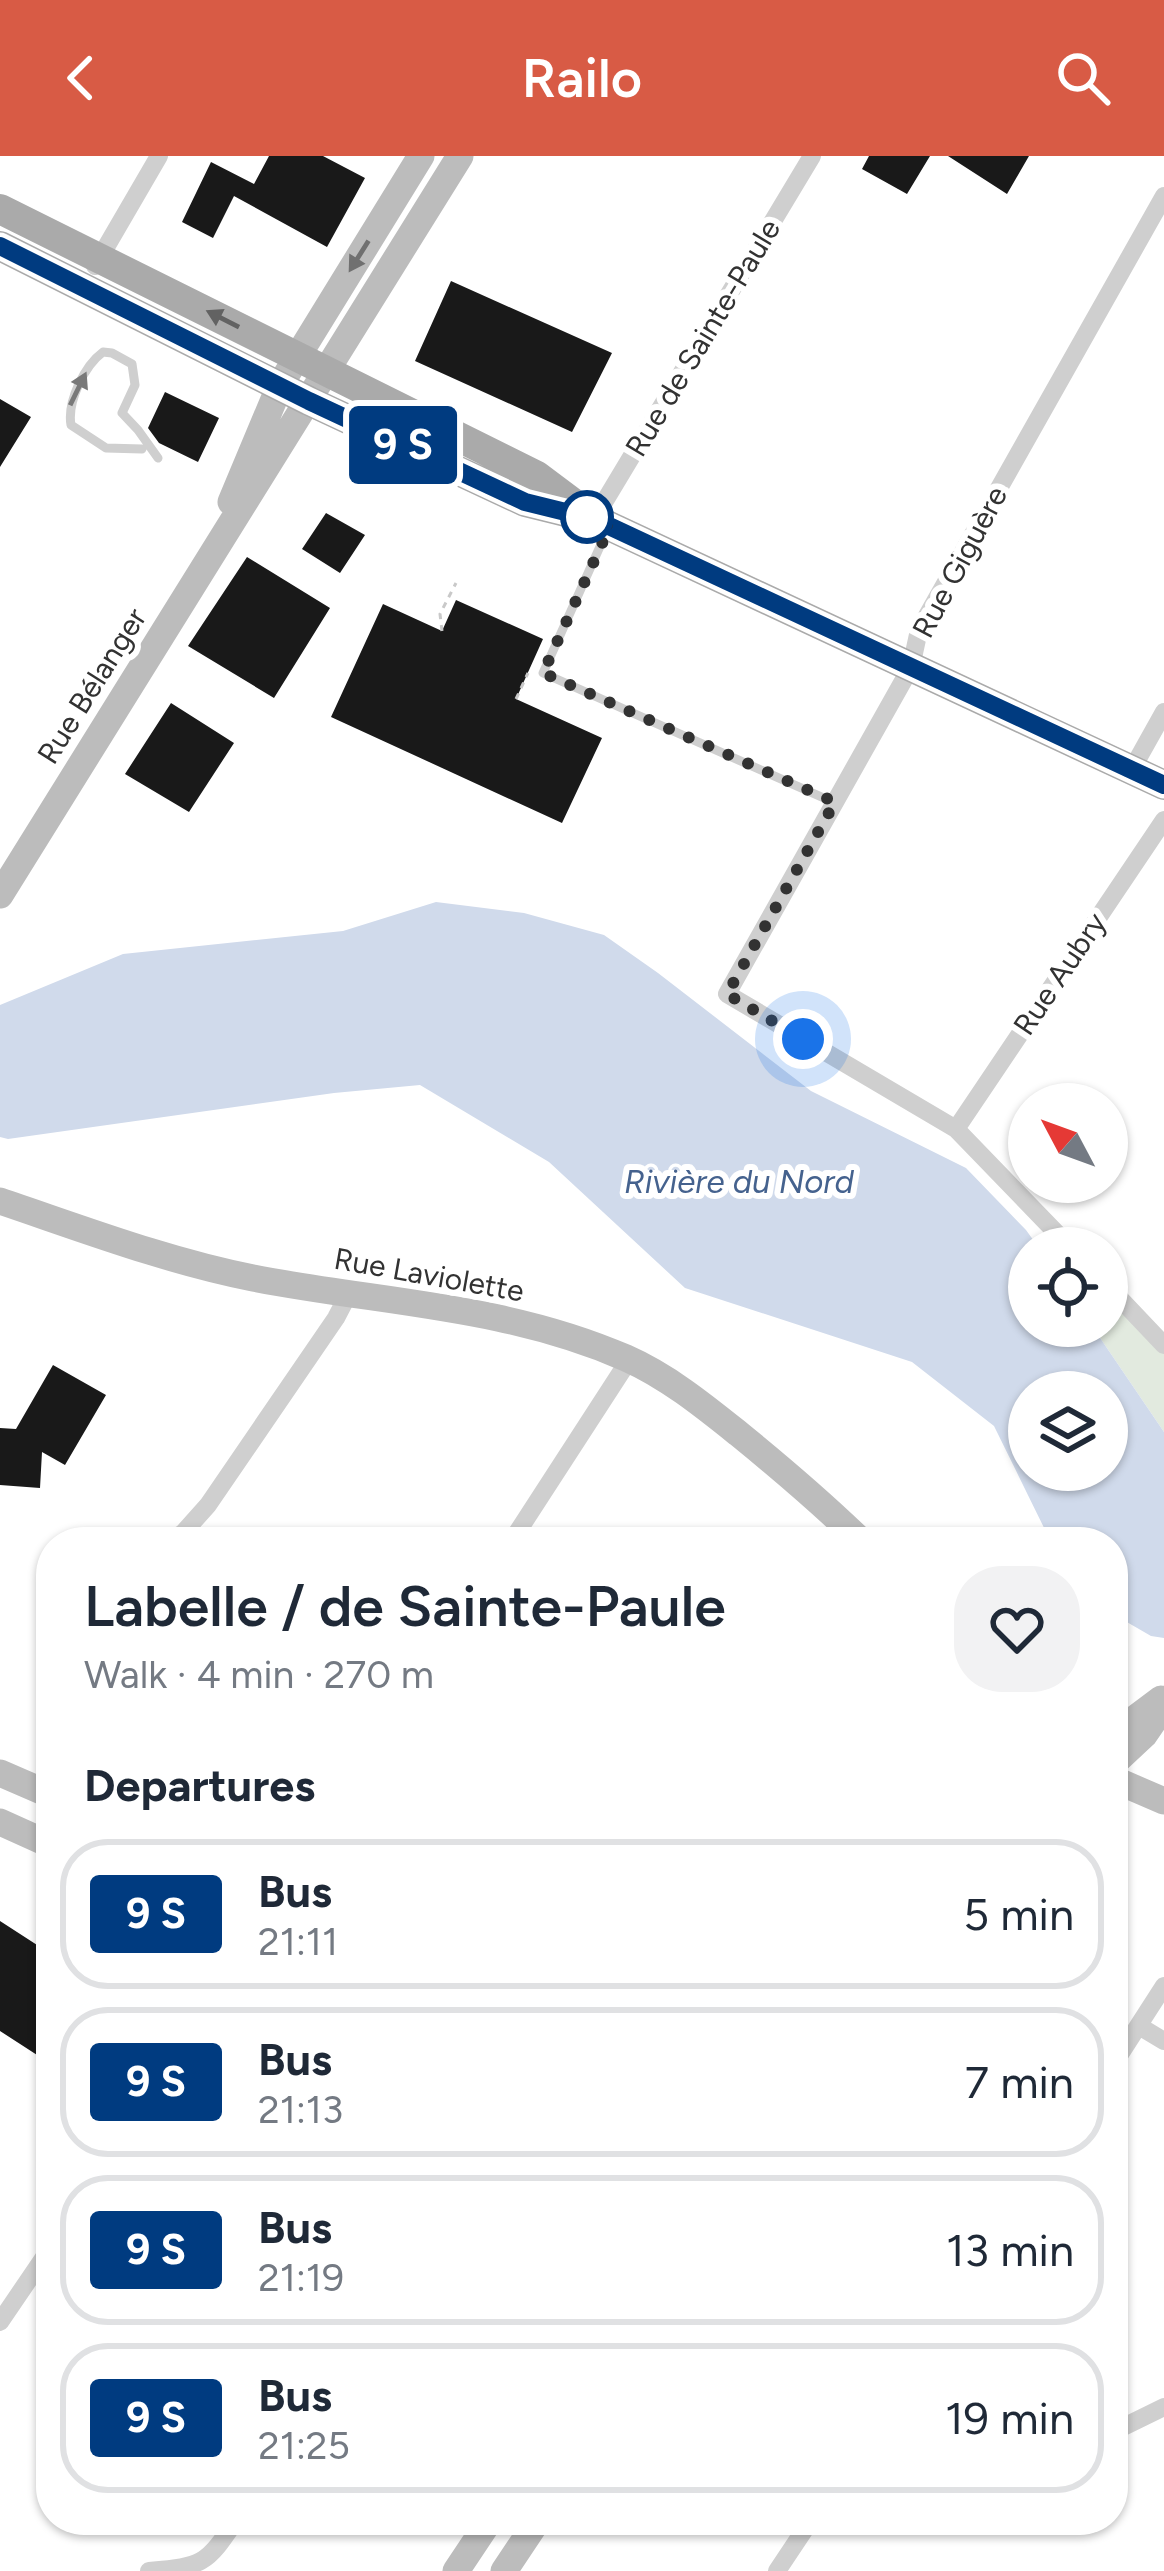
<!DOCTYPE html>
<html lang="en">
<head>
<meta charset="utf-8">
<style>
	body { margin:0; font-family:Figtree,sans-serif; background:#f2f2f3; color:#1f2937; height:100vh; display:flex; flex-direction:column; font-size:45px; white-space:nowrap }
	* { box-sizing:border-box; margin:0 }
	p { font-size:39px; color:#747a83 }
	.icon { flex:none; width:66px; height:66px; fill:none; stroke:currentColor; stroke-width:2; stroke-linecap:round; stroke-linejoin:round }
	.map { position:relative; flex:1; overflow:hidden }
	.side { position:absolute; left:36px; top:1371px; width:1092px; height:1008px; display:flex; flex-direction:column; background:#fff; border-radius:48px; box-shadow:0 3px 9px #0004 }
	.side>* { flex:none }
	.badge { padding:0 24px; border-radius:9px; font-size:42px; line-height:78px }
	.needle { width:78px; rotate:311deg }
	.controls { position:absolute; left:1008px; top:927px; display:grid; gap:24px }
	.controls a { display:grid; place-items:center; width:120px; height:120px; border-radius:50%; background:#fff; box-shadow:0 3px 9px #0004; font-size:60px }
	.you { position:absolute; width:60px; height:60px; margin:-30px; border:9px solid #fff; border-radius:50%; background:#1a73e8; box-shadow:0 0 0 18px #1a73e833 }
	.map>.badge { position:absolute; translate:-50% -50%; box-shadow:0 0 0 6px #fff }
	h2 { padding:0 48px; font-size:45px; line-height:108px }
	.round { display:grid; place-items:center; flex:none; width:126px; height:126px; border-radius:48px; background:#f2f2f3 }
	.overview { display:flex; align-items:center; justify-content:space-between; height:204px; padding:0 48px }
	h1 { font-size:57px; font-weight:600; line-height:90px }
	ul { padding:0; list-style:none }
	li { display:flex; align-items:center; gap:36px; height:150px; margin:0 24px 18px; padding:0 24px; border:6px solid #e0e1e3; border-radius:48px }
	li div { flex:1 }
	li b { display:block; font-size:45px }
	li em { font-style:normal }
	li .badge { min-width:132px; font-weight:700; text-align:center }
	header { display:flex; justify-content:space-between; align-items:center; height:156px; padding:0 48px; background:#d85b45; color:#fff; font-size:54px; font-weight:600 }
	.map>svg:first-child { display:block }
	.green { fill:#e2eadf }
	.water { fill:#d0daeb; fill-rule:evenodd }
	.building { fill:#191919 }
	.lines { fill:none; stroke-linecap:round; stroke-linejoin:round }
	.path { stroke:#c9c9c9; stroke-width:3; stroke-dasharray:6 6; stroke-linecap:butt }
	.lane { stroke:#cfcfcf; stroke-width:9 }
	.street { stroke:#cfcfcf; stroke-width:18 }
	.secondary { stroke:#bcbcbc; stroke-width:27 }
	.primary { stroke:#aaa; stroke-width:30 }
	.oneway { fill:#707070 }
	.oneway2 { fill:#626262 }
	.oneway3 { fill:#797979 }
	.line-casing { stroke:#fff; stroke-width:27 }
	.line { stroke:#003b80; stroke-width:18 }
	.walk { stroke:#323232; stroke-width:12; stroke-dasharray:0 21.6 }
	.stop-dot { fill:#fff; stroke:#003b80; stroke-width:6 }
	.labels { text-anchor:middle; stroke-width:12; stroke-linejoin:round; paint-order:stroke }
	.street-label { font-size:30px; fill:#323232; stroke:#fff }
	.water-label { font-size:33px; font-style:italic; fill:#45628e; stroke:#fff }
</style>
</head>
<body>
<header><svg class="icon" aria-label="back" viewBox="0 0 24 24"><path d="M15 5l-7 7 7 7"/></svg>Railo<svg class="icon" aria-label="search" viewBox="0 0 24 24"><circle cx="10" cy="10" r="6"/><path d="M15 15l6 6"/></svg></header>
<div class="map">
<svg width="1164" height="2415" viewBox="0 0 1164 2415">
	<rect width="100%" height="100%" fill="#fff"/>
	<path class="green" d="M1107 1129 1164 1189V1276L1092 1170H1107Z"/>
	<path class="water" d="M436 746 524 757 604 779 658 817 811 935 966 1012 1026 1074 1039 1092H1029V1170H1092L1164 1276V1482L1151 1480 1113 1458V1386H1051L994 1270 912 1206 685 1132 549 1006 420 929 334 937 8 983 0 981V849L123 798 343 775ZM1029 1236H1107V1314H1029Z"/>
	<path class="building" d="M269 0H323L365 22 327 91 234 40 213 82 182 66 211 6 254 28Z
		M869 0H930L907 38 862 13Z
		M948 0H1029L1007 38Z
		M451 125 612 197 572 276 415 205Z
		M165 236 219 262 198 306 159 287 148 272Z
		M0 243 31 261 0 311Z
		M326 357 365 379 340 417 302 393Z
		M247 401 330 452 274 542 188 490Z
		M456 444 543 483 516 543 602 582 562 667 331 561 383 448 442 475Z
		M171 547 234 587 189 656 125 618Z
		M53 1209 106 1239 65 1309 42 1296 40 1332 0 1329V1272L16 1273Z
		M0 1765 51 1798V1908L0 1875Z"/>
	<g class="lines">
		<path class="path" d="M442 475 440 458 456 427
			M516 543 528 517"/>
		<path class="lane" d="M142 293 106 292 71 269C67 246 84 210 103 196L112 197 132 208 135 229 122 257 138 274 158 302
			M607 375 543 517 835 647"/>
		<path class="street" d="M95 110 159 0
			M594 363 812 0
			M1131 615 1164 556
			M956 973 1164 664
			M1071 1092 956 973 727 838 911 511 919 474 1164 40
			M1107 1129 1164 1189
			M167 1386 183 1377 208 1349 336 1162 348 1139
			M511 1386 629 1204
			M1139 1870 1164 1885
			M1113 1909 1164 1830
			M0 2166 51 2091
			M1113 2276 1164 2251
			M149 2415C203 2410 206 2409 236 2364
			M777 2415 811 2364"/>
		<path class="secondary" d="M231 346 280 229 421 0
			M0 739 460 0
			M0 1045C83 1073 167 1105 253 1122 381 1147 504 1149 626 1202 667 1220 704 1250 739 1278 782 1313 823 1348 862 1386
			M1113 1579 1161 1543
			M1113 1608 1144 1579 1164 1550
			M0 1617 51 1639
			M1113 1623 1164 1645
			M0 1666 51 1689
			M456 2415 490 2364
			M504 2415 538 2364"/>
		<path class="primary" d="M0 53 537 320 585 356
			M0 90 309 245 525 346 594 363 1164 629"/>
	</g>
	<defs><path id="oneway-solid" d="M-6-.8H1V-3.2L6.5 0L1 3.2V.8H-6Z" transform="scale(3)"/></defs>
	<use class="oneway" href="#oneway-solid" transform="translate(359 100) rotate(122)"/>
	<use class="oneway2" href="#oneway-solid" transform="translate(223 163) rotate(-153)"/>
	<use class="oneway3" href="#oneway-solid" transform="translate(78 233) rotate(-64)"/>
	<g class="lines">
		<g class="line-casing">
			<path id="line" d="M0 90 309 245 525 346 594 363 1164 629"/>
		</g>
		<use href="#line" class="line"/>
		<path class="walk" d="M587 361 610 370 543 517 835 646 727 838 803 883"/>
	</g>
	<circle class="stop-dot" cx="587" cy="361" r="24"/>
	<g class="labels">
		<g class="street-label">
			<text transform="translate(703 182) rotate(-59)" y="10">Rue de Sainte-Paule</text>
			<text transform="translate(960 406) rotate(-62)" y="10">Rue Giguère</text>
			<text transform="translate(92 530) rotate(-58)" y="10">Rue Bélanger</text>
			<text transform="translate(1060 818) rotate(-56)" y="10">Rue Aubry</text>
			<text transform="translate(429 1119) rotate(10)" y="10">Rue Laviolette</text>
		</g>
		<g class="water-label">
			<text x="739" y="1037">Rivière du Nord</text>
		</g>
	</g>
</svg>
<div class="controls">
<a><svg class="needle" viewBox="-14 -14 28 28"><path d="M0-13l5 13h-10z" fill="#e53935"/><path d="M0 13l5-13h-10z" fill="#747a83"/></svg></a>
<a><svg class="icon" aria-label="locate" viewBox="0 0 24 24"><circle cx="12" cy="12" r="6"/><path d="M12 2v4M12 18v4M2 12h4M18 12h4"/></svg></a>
<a><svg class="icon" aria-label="layers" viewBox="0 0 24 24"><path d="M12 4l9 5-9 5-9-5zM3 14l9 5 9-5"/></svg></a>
</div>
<div class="you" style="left:803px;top:883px"></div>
<b class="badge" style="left:403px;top:289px;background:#003b80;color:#fff">9 S</b>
<section class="side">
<div class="overview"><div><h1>Labelle / de Sainte-Paule</h1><p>Walk · 4 min · 270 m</p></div><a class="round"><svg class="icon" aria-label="heart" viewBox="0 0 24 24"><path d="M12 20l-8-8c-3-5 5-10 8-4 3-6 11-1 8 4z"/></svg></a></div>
<h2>Departures</h2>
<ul>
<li><span class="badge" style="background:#003b80;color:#fff">9 S</span><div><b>Bus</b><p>21:11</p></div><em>5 min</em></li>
<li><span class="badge" style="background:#003b80;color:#fff">9 S</span><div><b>Bus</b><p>21:13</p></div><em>7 min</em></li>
<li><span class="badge" style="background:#003b80;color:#fff">9 S</span><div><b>Bus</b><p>21:19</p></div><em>13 min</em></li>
<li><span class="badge" style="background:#003b80;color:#fff">9 S</span><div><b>Bus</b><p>21:25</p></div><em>19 min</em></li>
</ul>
</section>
</div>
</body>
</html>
